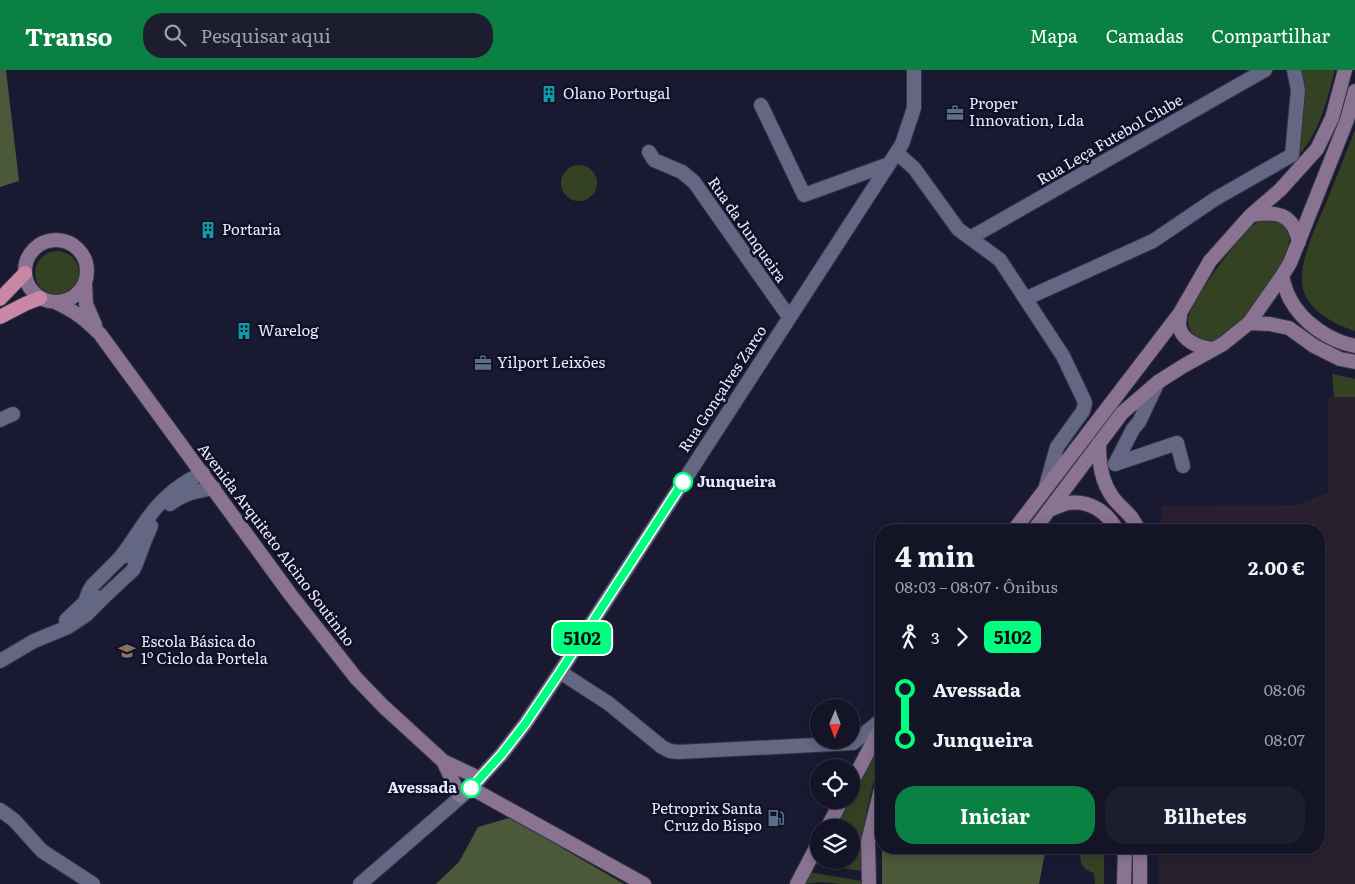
<!DOCTYPE html>
<html lang="pt">
<head>
<meta charset="utf-8">
<style>
	body { margin:0; font-family:Literata,serif; background:#1c1d2e; color:#f1f3f6; height:100vh; display:flex; flex-direction:column; font-size:19px; white-space:nowrap }
	* { box-sizing:border-box; margin:0 }
	p { font-size:16px; color:#9d9ea7 }
	.icon { flex:none; width:28px; height:28px; fill:none; stroke:currentColor; stroke-width:2; stroke-linecap:round; stroke-linejoin:round }
	.map { position:relative; flex:1; overflow:hidden }
	.panel { position:absolute; left:875px; top:454px; width:450px; height:330px; display:flex; flex-direction:column; background:#131426; border-radius:20px; box-shadow:0 2px 12px #0003,0 0 0 1px #323343 }
	.panel>* { flex:none }
	.badge { padding:0 10px; border-radius:8px; font-size:18px; line-height:32px }
	.needle { width:32px; rotate:181deg }
	.fabs { position:absolute; left:810px; top:629px; display:grid; gap:10px }
	.fabs a { display:grid; place-items:center; width:50px; height:50px; border-radius:50%; background:#131426; box-shadow:0 2px 12px #0003,0 0 0 1px #323343; font-size:25px }
	.map>.badge { position:absolute; translate:-50% -50%; box-shadow:0 0 0 2px #fff }
	.legs { display:flex; align-items:center; gap:8px; height:55px; padding:0 20px; font-size:16px }
	.legs p { margin-inline-start:auto }
	.summary { display:flex; align-items:center; justify-content:space-between; height:85px; padding:0 20px }
	h1 { font-size:28px; font-weight:700; line-height:38px }
	.cta { display:flex; gap:10px; margin-top:auto; padding:10px 20px }
	.cta a { flex:1; height:58px; border-radius:20px; background:#0b8043; color:#fff; font-size:20px; font-weight:700; line-height:58px; text-align:center }
	.cta a+a { background:#1c1d2e; color:#f1f3f6 }
	ul { padding:0 20px; list-style:none }
	li { display:flex; align-items:center; gap:18px; height:50px; font-size:19px }
	li i { display:grid; place-items:center; width:8px; height:100%; margin:0 6px; background:currentColor }
	li i::after { content:''; width:12px; height:12px; margin:-6px; border:4px solid; border-radius:50%; background:#131426 }
	li p { margin-inline-start:auto }
	li:first-child i { background:linear-gradient(#0000 50%,currentColor 0) }
	li:last-child i { background:linear-gradient(currentColor 50%,#0000 0) }
	header { display:flex; align-items:center; gap:30px; box-sizing:border-box; height:70px; padding:0 25px; background:#0b8043; color:#fff }
	header strong { font-size:24px }
	nav { display:flex; gap:28px; margin-inline-start:auto; font-size:18px }
	.search { width:350px; height:45px; background:#1c1d2e; display:flex; align-items:center; gap:12px; box-sizing:border-box; padding:0 18px; border-radius:20px; color:#9d9ea7; font-size:19px }
	.map>svg:first-child { display:block }
	.commercial { fill:#29202f }
	.green { fill:#354123 }
	.forest { fill:#4b5839 }
	.lines { fill:none; stroke-linecap:round; stroke-linejoin:round }
	.minor-casing { stroke:#333347; stroke-width:16 }
	.tertiary-casing { stroke:#333347; stroke-width:16 }
	.secondary-casing { stroke:#333347; stroke-width:16 }
	.trunk-casing { stroke:#333347; stroke-width:16 }
	.minor { stroke:#646784; stroke-width:14 }
	.tertiary { stroke:#646784; stroke-width:14 }
	.secondary { stroke:#8a7390; stroke-width:14 }
	.trunk { stroke:#ca86a5; stroke-width:14 }
	.line-1-casing { stroke:#fff; stroke-width:11 }
	.line-1 { stroke:#00ff80; stroke-width:8 }
	.stop-1-dot { fill:#fff; stroke:#00ff80; stroke-width:2.5 }
	.labels { text-anchor:middle; stroke-width:5; stroke-linejoin:round; paint-order:stroke }
	.poi-label { font-size:15px; fill:#eaecfd; stroke:#101128; text-anchor:start }
	.street-label { font-size:15px; fill:#eaecfd; stroke:#101128 }
	.stop-label { font-size:15px; font-weight:bold; fill:#eaecfd; stroke:#101128; text-anchor:start }
</style>
</head>
<body>
<header>
<strong>Transo</strong>
<div class="search"><svg class="icon" aria-label="search" viewBox="0 0 24 24"><circle cx="10" cy="10" r="6"/><path d="M15 15l6 6"/></svg>Pesquisar aqui</div>
<nav><a>Mapa</a><a>Camadas</a><a>Compartilhar</a></nav>
</header>
<div class="map">
<svg width="1355" height="814" viewBox="0 0 1355 814">
	<rect width="100%" height="100%" fill="#191a32"/>
	<path class="commercial" d="M1332 303 1355 309V814H1159V778H1319V460H1161V458L1162 436 1296 435 1328 423V327L1334 326Z"/>
	<path class="green" d="M1301 0H1335C1327 30 1320 61 1299 85Z
		M1355 60V261C1336 255 1308 241 1303 219 1297 191 1318 153 1328 128 1337 105 1346 83 1355 60Z
		M561 113a18 18 0 1 1 36 0a18 18 0 1 1-36 0Z
		M1262 150H1277C1282 154 1287 158 1289 165 1294 189 1243 252 1224 266 1217 271 1207 273 1199 269 1193 266 1187 257 1188 250 1188 234 1237 170 1249 158 1253 155 1257 152 1262 150Z
		M35 203a22 22 0 1 1 44 0a22 22 0 1 1-44 0Z
		M1332 304 1355 309V327H1334Z
		M881 671V686L875 705 866 746 862 781V801L815 794 819 786V790H851V758L834 757 849 730H851V726Z
		M1080 778H1104V814H1095L1094 803C1080 799 1080 791 1080 778Z
		M809 802 862 811 863 814H842L823 812 803 814Z"/>
	<path class="forest" d="M0 0H6L19 111 0 117Z
		M509 748 531 755 564 779 624 814H436L459 792 478 757Z
		M882 778H1046L1039 814H882Z"/>
	<g class="lines">
		<g class="minor-casing">
			<path id="minor" d="M761 35 804 125 889 94
				M649 82 654 90 682 102 694 112 789 247
				M897 83 914 98 958 159 1000 190 1063 286 1083 328 1085 333 1083 341 1057 377 1046 416
				M970 168 1265 0
				M1027 228 1153 171 1215 129 1292 85 1298 20 1294 0
				M1158 312 1139 352 1133 359 1115 394 1177 373 1183 396
				M0 350 13 344
				M170 434C184 423 197 421 214 418
				M128 485 134 488 136 494 133 500 104 527C97 529 93 527 89 521L92 516 121 487Z
				M119 489C131 475 139 459 151 444 164 427 183 412 203 403
				M136 494 145 470 151 456
				M66 550 85 532 89 521
				M0 591 34 571 68 557 86 545 104 527
				M560 602 608 633 662 677 670 681 678 682 853 673 881 650
				M0 740 14 750 42 781 93 814"/>
		</g>
		<g class="tertiary-casing">
			<path id="tertiary" d="M360 814 471 718 501 685 525 654 560 602 902 74 914 38V0"/>
		</g>
		<g class="secondary-casing">
			<path id="secondary" d="M1251 145C1277 141 1293 143 1299 172
				M25 201a31 31 0 1 1 62 0a31 31 0 1 1-62 0Z
				M1282 206C1284 214 1286 222 1290 229 1302 252 1329 271 1355 276
				M85 213 86 234 95 255
				M55 232C76 242 84 248 100 264L290 524 356 608 383 636 443 691 479 708
				M1180 243C1180 247 1179 252 1179 255 1181 271 1200 278 1213 279
				M1249 253 1270 254 1289 258 1314 276 1340 289 1355 292
				M1099 373C1099 393 1101 412 1114 429 1122 439 1134 446 1138 460
				M1049 440C1055 438 1062 434 1068 433 1090 430 1107 442 1117 460
				M1014 460 1180 243 1210 191 1251 145 1280 120 1317 79 1332 48 1345 0
				M1034 460 1122 343 1158 312 1185 295 1223 274 1249 253 1282 206 1290 193 1347 50 1355 21
				M443 691 460 726
				M851 714 881 657
				M471 718 644 814
				M827 758 842 730
				M797 814 819 772
				M869 814 868 772 881 719
				M1124 814 1125 778
				M1140 814V778"/>
		</g>
		<g class="trunk-casing">
			<path id="trunk" d="M0 229 25 203
				M0 247 25 234 40 228"/>
		</g>
		<use href="#minor" class="minor"/>
		<use href="#tertiary" class="tertiary"/>
		<use href="#secondary" class="secondary"/>
		<use href="#trunk" class="trunk"/>
	</g>
	<g class="lines">
		<g class="line-1-casing">
			<path id="line-1" d="M471 718 501 685 525 654 560 602 683 412"/>
		</g>
		<use href="#line-1" class="line-1"/>
	</g>
	<defs>
		<g id="building-bare" transform="scale(1.35)"><path d="M-4-6H4V6H1V3H-1V6H-4ZM-2.5-4.3h1.7v1.8h-1.7ZM.8-4.3h1.7v1.8H.8ZM-2.5-1h1.7V.8h-1.7ZM.8-1h1.7V.8H.8Z" fill="#0f9aa8" stroke="#101128" stroke-width="2.5" paint-order="stroke"/></g>
		<g id="office-bare" transform="scale(1.35)"><path d="M-6-3h4V-5.5h4V-3h4V5H-6ZM-1-4.5V-3h2v-1.5ZM-6 0V1H6V0Z" fill="#5c6f8a" stroke="#101128" stroke-width="2.5" paint-order="stroke"/></g>
		<g id="school-bare" transform="scale(1.35)"><path d="M0-5L7-2L0 1L-7-2ZM-4 1L0 2.5L4 1V4Q0 6-4 4Z" fill="#8d6e63" stroke="#101128" stroke-width="2.5" paint-order="stroke"/></g>
		<g id="fuel-bare" transform="scale(1.35)"><path d="M-5.5-6h7V0h2V4h1.3V-2.5L3-4.5l.8-.8L6-3V5H2.5V1h-1V6h-7ZM-4.2-4.7v3.2H.2V-4.7Z" fill="#5c6f8a" stroke="#101128" stroke-width="2.5" paint-order="stroke"/></g>
	</defs>
	<g fill-rule="evenodd">
		<use href="#building-bare" x="549" y="24"/>
		<use href="#office-bare" x="955" y="43"/>
		<use href="#building-bare" x="208" y="160"/>
		<use href="#building-bare" x="244" y="261"/>
		<use href="#office-bare" x="483" y="293"/>
		<use href="#school-bare" x="127" y="581"/>
		<use href="#fuel-bare" x="776" y="748"/>
	</g>
	<g class="stop-1-dot">
		<circle cx="683" cy="412" r="9"/>
		<circle cx="471" cy="718" r="9"/>
	</g>
	<g class="labels">
		<g class="poi-label">
			<text x="563" y="29">Olano Portugal</text>
			<text x="969" y="39">Proper<tspan x="969" dy="17">Innovation, Lda</tspan></text>
			<text x="222" y="165">Portaria</text>
			<text x="258" y="266">Warelog</text>
			<text x="497" y="298">Yilport Leixões</text>
			<text x="141" y="577">Escola Básica do<tspan x="141" dy="17">1º Ciclo da Portela</tspan></text>
			<text x="762" y="744" text-anchor="end">Petroprix Santa<tspan x="762" dy="17">Cruz do Bispo</tspan></text>
		</g>
		<g class="street-label">
			<text transform="translate(1110 70) rotate(-30)" y="5">Rua Leça Futebol Clube</text>
			<text transform="translate(747 160) rotate(55)" y="5">Rua da Junqueira</text>
			<text transform="translate(723 319) rotate(-57)" y="5">Rua Gonçalves Zarco</text>
			<text transform="translate(276 475) rotate(53)" y="5">Avenida Arquiteto Alcino Soutinho</text>
		</g>
		<g class="stop-label">
			<text x="697" y="417">Junqueira</text>
			<text x="457" y="723" text-anchor="end">Avessada</text>
		</g>
	</g>
</svg>
<div class="fabs">
<a><svg class="needle" viewBox="-14 -14 28 28"><path d="M0-13l5 13h-10z" fill="#e53935"/><path d="M0 13l5-13h-10z" fill="#9d9ea7"/></svg></a>
<a><svg class="icon" aria-label="locate" viewBox="0 0 24 24"><circle cx="12" cy="12" r="6"/><path d="M12 2v4M12 18v4M2 12h4M18 12h4"/></svg></a>
<a><svg class="icon" aria-label="layers" viewBox="0 0 24 24"><path d="M12 4l9 5-9 5-9-5zM3 14l9 5 9-5"/></svg></a>
</div>
<b class="badge" style="left:582px;top:568px;background:#00ff80;color:#111">5102</b>
<section class="panel">
<div class="summary"><div><h1>4 min</h1><p>08:03 – 08:07 · Ônibus</p></div><b>2.00 €</b></div>
<div class="legs"><svg class="icon" aria-label="walk" viewBox="0 0 24 24"><circle cx="13" cy="4" r="2"/><path d="M13 8l-2 6 4 7M11 14l-3 7M7 12l3-4h3l4 4"/></svg>3<svg class="icon" aria-label="forward" viewBox="0 0 24 24"><path d="M9 5l7 7-7 7"/></svg><b class="badge" style="background:#00ff80;color:#111">5102</b></div>
<ul>
<li><i style="color:#00ff80"></i><b>Avessada</b><p>08:06</p></li>
<li><i style="color:#00ff80"></i><b>Junqueira</b><p>08:07</p></li>
</ul>
<div class="cta"><a>Iniciar</a><a>Bilhetes</a></div>
</section>
</div>
</body>
</html>
